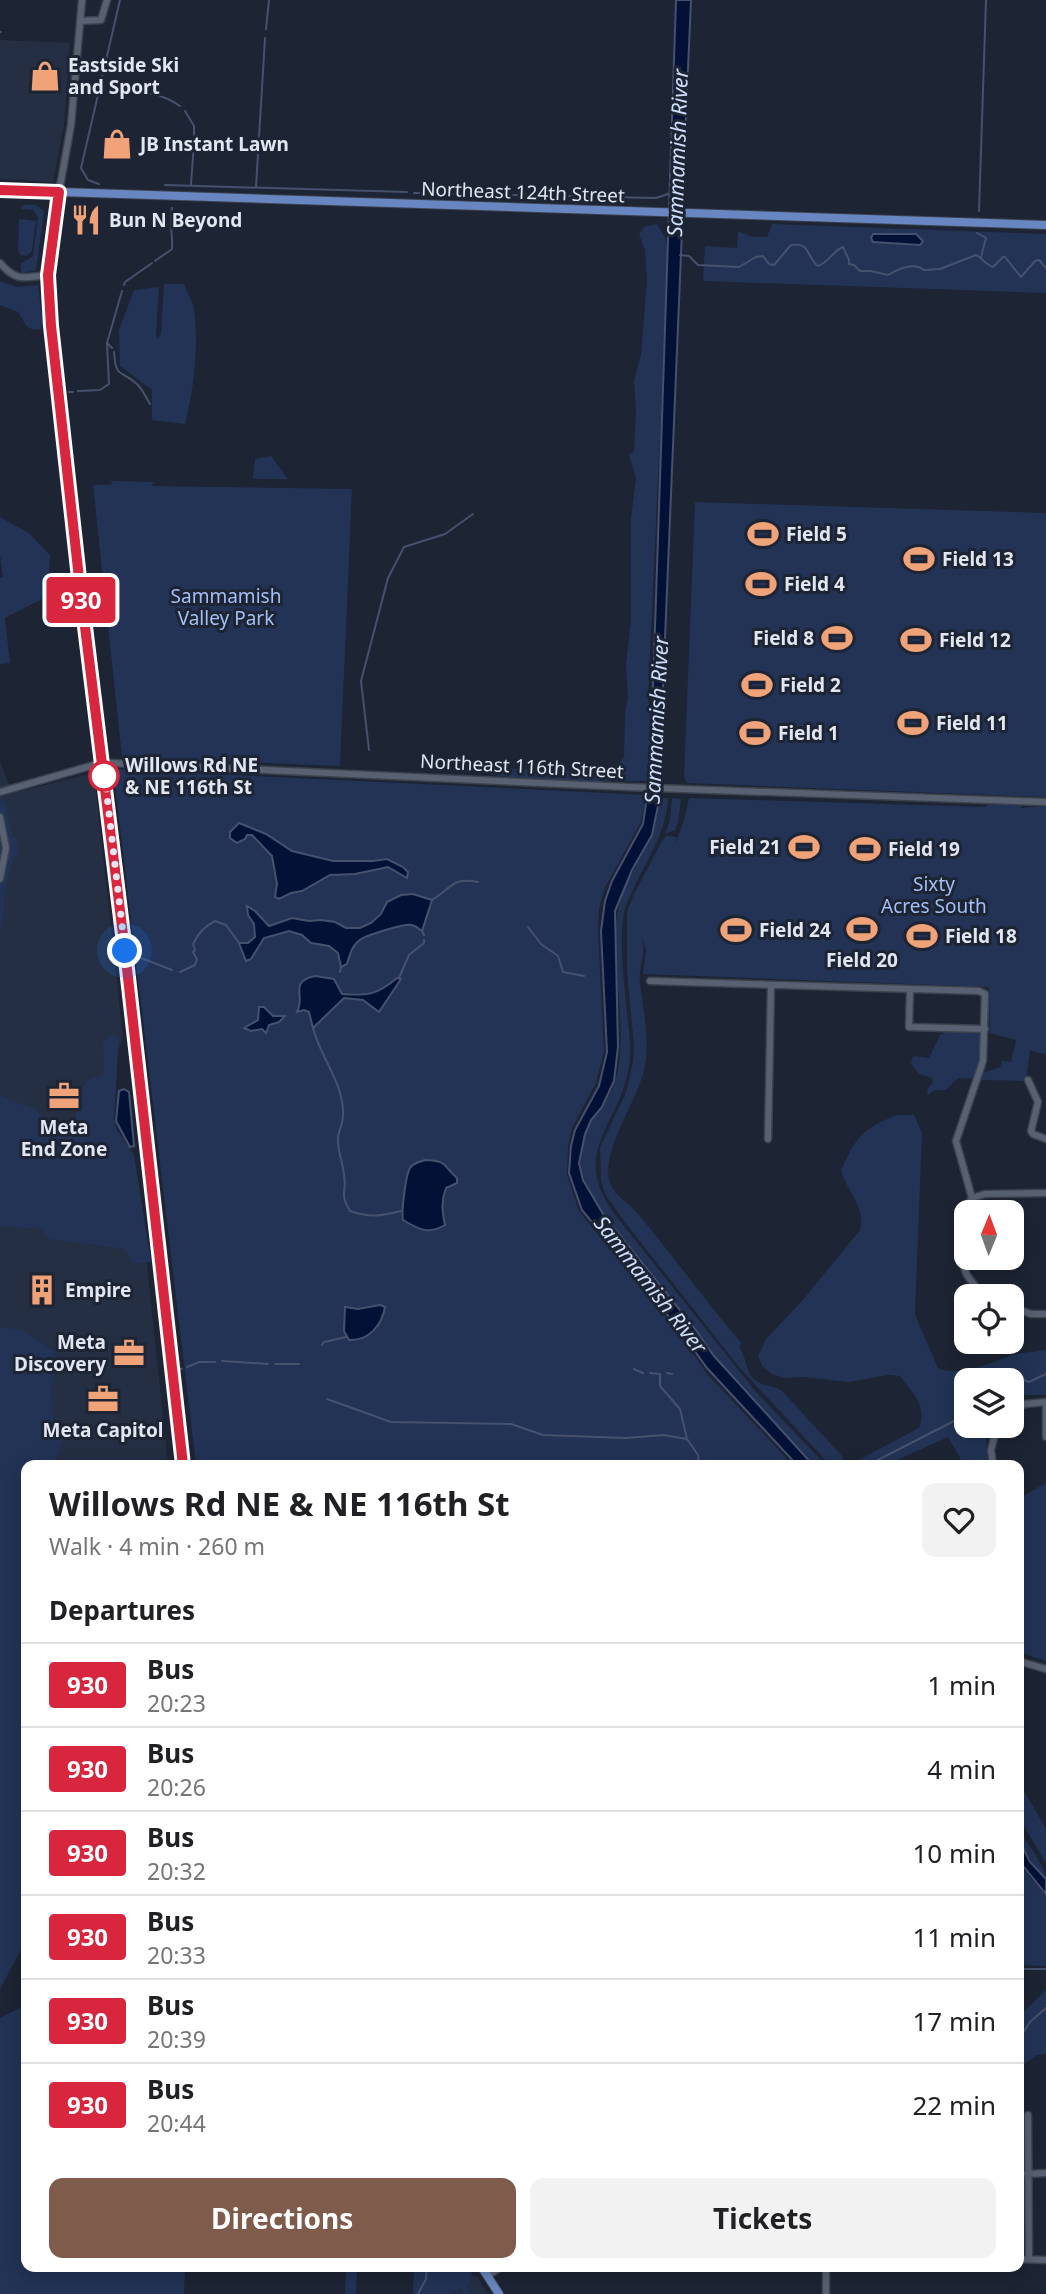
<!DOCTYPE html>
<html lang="en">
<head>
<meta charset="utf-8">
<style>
	body { margin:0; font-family:"Noto Sans",sans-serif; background:#f2f2f2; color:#202124; height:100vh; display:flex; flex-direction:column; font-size:26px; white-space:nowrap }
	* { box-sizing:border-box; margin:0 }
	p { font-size:23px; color:#757577 }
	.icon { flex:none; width:38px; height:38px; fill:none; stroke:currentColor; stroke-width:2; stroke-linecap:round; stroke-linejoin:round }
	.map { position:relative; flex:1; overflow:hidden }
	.panel { position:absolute; left:21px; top:1460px; width:1003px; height:812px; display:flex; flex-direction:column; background:#fff; border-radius:14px; box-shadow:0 4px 18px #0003 }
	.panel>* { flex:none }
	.badge { padding:0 14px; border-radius:5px; font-size:24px; line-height:46px }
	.needle { width:46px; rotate:1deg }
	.tools { position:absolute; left:954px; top:1200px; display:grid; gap:14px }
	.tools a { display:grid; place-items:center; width:70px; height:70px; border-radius:14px; background:#fff; box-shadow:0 4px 18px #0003; font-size:35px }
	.you { position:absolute; width:35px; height:35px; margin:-18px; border:5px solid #fff; border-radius:50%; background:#1a73e8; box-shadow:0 0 0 10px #1a73e833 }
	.map>.badge { position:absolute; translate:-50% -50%; box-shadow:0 0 0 4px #fff }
	h2 { padding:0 28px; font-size:26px; line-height:63px }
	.round { display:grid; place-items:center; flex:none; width:74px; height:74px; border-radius:14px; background:#f2f2f2 }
	.overview { display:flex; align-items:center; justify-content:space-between; height:119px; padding:0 28px }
	h1 { font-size:33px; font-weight:700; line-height:52px }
	.cta { display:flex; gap:14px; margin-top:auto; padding:14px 28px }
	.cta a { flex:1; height:80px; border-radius:14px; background:#7e5b4a; color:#fff; font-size:28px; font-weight:700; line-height:80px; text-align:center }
	.cta a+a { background:#f2f2f2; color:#202124 }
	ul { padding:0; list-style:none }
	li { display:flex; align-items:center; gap:21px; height:84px; padding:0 28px; border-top:2px solid #e0e0e0 }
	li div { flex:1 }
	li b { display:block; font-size:26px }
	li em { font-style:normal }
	li .badge { min-width:77px; font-weight:700; text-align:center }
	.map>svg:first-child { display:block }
	.built { fill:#252f43 }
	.green { fill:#223356 }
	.water { fill:#031136; stroke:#46516e; stroke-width:2 }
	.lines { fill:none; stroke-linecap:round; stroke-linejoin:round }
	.stream { stroke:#46516e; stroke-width:2 }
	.minor-casing { stroke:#3b414d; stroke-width:9 }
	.major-casing { stroke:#3b414d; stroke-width:10 }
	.minor { stroke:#586172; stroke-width:6 }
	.major { stroke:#6886c1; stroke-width:8 }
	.line-casing { stroke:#fff; stroke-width:16 }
	.line { stroke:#d7263d; stroke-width:10 }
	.walk { stroke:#e1e6f0; stroke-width:7; stroke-dasharray:0 12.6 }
	.stop-dot { fill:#fff; stroke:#d7263d; stroke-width:3.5 }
	.labels { text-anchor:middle; stroke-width:6; stroke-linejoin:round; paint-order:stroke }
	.poi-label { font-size:19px; font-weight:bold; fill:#e1e6f0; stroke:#1d2433; text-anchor:start }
	.street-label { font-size:19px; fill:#e1e6f0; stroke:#1d2433 }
	.park-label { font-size:19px; fill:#a3bff6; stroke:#1d2433 }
	.stop-label { font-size:19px; font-weight:bold; fill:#e1e6f0; stroke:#1d2433; text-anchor:start }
	.water-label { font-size:21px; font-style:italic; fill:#d0dffc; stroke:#1d2433 }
</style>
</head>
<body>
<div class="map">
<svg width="1046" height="2294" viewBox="0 0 1046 2294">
	<rect width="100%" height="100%" fill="#1d2433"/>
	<path class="built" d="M0 40 70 43 64 125 53 182 0 179Z
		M0 761 8 783 16 792 94 773 123 1037 85 1141 0 1124Z
		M0 1221 144 1236 168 1465H48L0 1339Z
		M476 2275 488 2294H427Z"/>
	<path class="green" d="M21 205H36L44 211 36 270 21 274V264L33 256 38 217 33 210 22 209Z
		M19 219 36 221 32 251 27 256 20 255 18 249Z
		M657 224 666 239 668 261 648 698 652 735 650 781H552L491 775 485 770 486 767 601 773 614 767 624 758 625 714 628 697 626 664 631 620V518L636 478 629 455 634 451 636 410 634 381 641 355 647 280 645 250 639 234 644 227Z
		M772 224 1046 234V293L703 281 705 246 737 248 738 231 753 237H767Z
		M0 281 17 287 38 285 43 323 41 329 34 330 27 327 18 312 0 305Z
		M164 284H184C187 292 193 301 194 310 199 346 194 388 185 424L152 420V390L120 366 119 330 134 290 159 287 156 334 158 339 161 334Z
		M271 456 288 479H253L255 459Z
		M111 481 154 482 151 486 352 489 340 766 122 757 93 485H112Z
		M695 502 1046 513V797L687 783 684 776Z
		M0 517 29 533 50 555 48 596 5 618 10 663 0 664V578L3 577 0 555Z
		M113 769 646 795 641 822 604 889 599 910 598 932 604 1051 596 1083 572 1128 568 1146 567 1175 579 1211 676 1330 709 1376 793 1465H196Z
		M659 798H668C667 831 648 858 634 887 631 895 626 904 624 912 619 945 624 981 627 1014 629 1031 632 1049 629 1067 619 1127 568 1152 616 1216L756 1392 826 1465H813C782 1434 748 1398 721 1363 711 1351 702 1337 692 1325 668 1296 582 1198 581 1166 580 1151 583 1132 592 1120 599 1110 607 1102 612 1090 632 1044 610 968 617 917 622 874 660 842 659 798Z
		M672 798 681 799 678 823 675 830 665 834 670 820Z
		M689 798 986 807 988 803 1019 804 1022 808 1046 806V1055L1030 1050 1026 1081 981 1080 983 1073 1000 1067 1002 1061 1011 1062 1016 1040 990 1033 989 987 643 974 646 950 642 937C646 956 638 970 640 984 644 1011 651 1047 643 1074 635 1104 603 1149 609 1179 613 1196 629 1202 639 1215 674 1257 706 1302 742 1344L739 1347C747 1357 745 1371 754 1379 762 1387 773 1385 782 1391L843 1457 842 1465H830L739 1367 627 1225 605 1194 601 1181 600 1147 626 1093 633 1062 634 1046 627 971V912L633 896 663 839 667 836 677 837 674 848 684 820Z
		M4 800 13 838H17L18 858 13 857 4 895V913L0 930V802Z
		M947 1031H983L981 1062 974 1079 958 1078 946 1090H934L928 1095 927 1090 933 1082 932 1078 919 1074 911 1064 913 1056 929 1058 940 1035Z
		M110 1035 119 1037 114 1118 116 1128 134 1155 151 1262 131 1263 126 1249 50 1239 41 1229 4 1226 0 1228V1096L33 1108 53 1127 74 1123 86 1081 104 1073 103 1042Z
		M897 1115H914L922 1133 915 1315 938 1368C959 1378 992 1362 1013 1355 1023 1352 1035 1352 1046 1350V1395H1012V1381H966V1426H985L988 1465H964L948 1437 886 1465H849L919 1428C928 1406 912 1393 900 1376L888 1375 849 1382 802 1377 784 1378 772 1374 762 1366 758 1356 766 1339 802 1301 860 1230C867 1209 846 1190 841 1170 857 1136 862 1129 897 1115Z
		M0 1327 22 1330 55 1352 51 1395 53 1424 62 1442 55 1460 57 1465H26V1945L22 1948 0 1989Z
		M1046 1483V1661L1019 1652 1018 1499Z
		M1018 1780 1046 1829V1863L1019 1818Z
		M1018 1828C1026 1841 1046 1868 1046 1879L1035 1868 1019 1840Z
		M1018 1863 1046 1896V1966L1019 1965Z
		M1046 1990V2054L1037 2055 1019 2068V2016Z
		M26 2005V2266H185L184 2294H0V2018Z
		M346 2266H357L356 2294H345Z
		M414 2266H467L473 2275 467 2286 470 2294H465L461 2288 446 2294H413Z"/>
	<path class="water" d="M676 0H691L683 183 679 191 682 201 677 225 682 230 658 806 652 835 632 870 615 911 618 1047 614 1081 602 1107 591 1120 585 1134 579 1163 583 1180 603 1214 695 1329 714 1356 813 1465H797L707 1368 679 1329 582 1210 569 1173 571 1146 575 1130 599 1086 607 1052 601 931 605 901 612 881 643 824 650 777Z
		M873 234H916L923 241 920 245 873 242 871 238Z
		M239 823 266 834 292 851 333 861H373L387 859 403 867 408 872 407 878 388 867 355 874 330 875 302 891 291 893 279 899 275 897 277 884 272 856 252 835H247L245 839 237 843 230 838V832Z
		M413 894 432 900 422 931C418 928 416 926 412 925 405 923 368 935 361 939 352 945 350 954 347 964L341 967 338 953 329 946 311 943 302 935 289 931 264 938 251 959 246 961 239 943H248L255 937 254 924 248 915 247 906 255 911 269 926 292 918 309 921 321 920 335 922 346 928H360L371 923 381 914 387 902 401 895Z
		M315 976 334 979 342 994C367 996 377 995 397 978L401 979 379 1012 363 1000 344 998 313 1028 309 1012 304 1010 297 1012C306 995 288 982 315 976Z
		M259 1007H264L273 1016H285L279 1022 269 1025 266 1033 262 1029 251 1031 244 1028 258 1020Z
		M124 1089 129 1092 134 1146 130 1147 116 1121 119 1091Z
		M425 1160C448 1161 442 1165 457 1178V1183L446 1188C441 1201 442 1211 445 1225 428 1235 418 1229 403 1220 401 1212 406 1174 410 1168 413 1163 419 1162 425 1160Z
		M380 1305 385 1307C382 1325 369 1341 349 1340L344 1331 345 1307 358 1309Z
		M1019 1840 1030 1862 1046 1879V1894L1019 1861Z"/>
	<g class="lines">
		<path class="stream" d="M266 29 269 0
			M0 32H1
			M132 92C151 93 164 95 180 106
			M185 111 194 126V136
			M99 184 88 180 81 168 120 0
			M191 184 194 143
			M165 185 407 192
			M256 187 265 38
			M414 193 656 198 671 193
			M979 211 986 0
			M977 233 986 238 981 257
			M680 255 689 256 698 265 739 267 756 257 763 256 769 264 774 265 791 245C811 242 806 257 818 266 829 262 833 251 843 247L849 260V264L854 265 860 271H871L888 275C898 269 914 262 924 270L940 269 976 255C983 258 985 265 993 267L1003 257H1005L1021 277 1035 261 1039 260 1046 268
			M155 261 172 249C173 235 169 222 172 208
			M124 285 125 282 152 263
			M112 348 107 343 122 291
			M114 352C116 380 121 369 137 384 142 389 146 397 150 404
			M78 391 100 390 109 384 107 343
			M69 392H73
			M369 750 361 681 388 578 404 547 445 534 473 514
			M432 900C452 888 452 877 478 882
			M528 927 541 944 558 956 563 972 584 976
			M422 931 424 935
			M141 958 172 970
			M132 959 136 958
			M180 972 195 965 197 959 193 952 195 950 193 944C198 933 205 926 215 921L226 925 239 943
			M340 972 341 967
			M399 978 409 955 424 943V940
			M313 1028C320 1057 345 1085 343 1116 343 1123 339 1130 338 1137 337 1151 343 1162 344 1175 347 1193 339 1193 350 1211 371 1218 380 1216 401 1211
			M322 1345 324 1342 346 1337
			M222 1361 268 1364
			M275 1364H299
			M187 1367 199 1362H215
			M178 1368 182 1369
			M634 1369 643 1373
			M650 1373 660 1374V1386L680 1409 687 1439 698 1455 699 1465
			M667 1373 672 1374
			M983 1381C999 1377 1013 1375 1029 1382L1046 1374
			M327 1399 391 1422 511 1424 543 1435 626 1438 663 1435 687 1439
			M868 1465 954 1421 966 1405
			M1018 1969H1046
			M1018 2041 1030 2022 1046 2008
			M418 2294 426 2279 427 2266"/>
		<g class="minor-casing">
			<path id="minor" d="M80 21 101 20 107 0
				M59 192 71 125 82 0
				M0 263C17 283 25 277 48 275
				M0 792 94 765 112 763 628 787 1046 802
				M0 817 6 848 0 879
				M650 981 979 991 985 994 983 1061 956 1141 972 1198C959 1215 957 1255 967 1275 972 1283 979 1290 985 1297
				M910 990 909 1027 985 1029
				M1028 1080 1038 1102 1031 1131 1033 1134 1046 1139
				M768 1139 771 985
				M972 1198 985 1194 1046 1193
				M1012 1307 1031 1314H1046
				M960 1333 966 1324
				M1046 1402V1437
				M1012 1411 1025 1404 1046 1402
				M993 1465 991 1450 997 1426
				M1018 1661 1046 1669
				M1028 2115 1029 2259
				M1027 2174 1046 2173
				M1018 2259 1046 2260
				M826 2266V2294
				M487 2276 503 2266"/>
		</g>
		<g class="major-casing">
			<path id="major" d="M0 190 1046 225
				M59 192 48 275 51 326 75 552 125 951 183 1465
				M481 2266 499 2294"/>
		</g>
		<use href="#minor" class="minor"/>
		<use href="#major" class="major"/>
	</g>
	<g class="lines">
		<g class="line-casing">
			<path id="line" d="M0 190 59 192 48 275 51 326 79 578 125 951 183 1465"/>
		</g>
		<use href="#line" class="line"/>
		<path class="walk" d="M104 776V770L125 951"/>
	</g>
	<defs>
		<g id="shop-bare" transform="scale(2.415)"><path d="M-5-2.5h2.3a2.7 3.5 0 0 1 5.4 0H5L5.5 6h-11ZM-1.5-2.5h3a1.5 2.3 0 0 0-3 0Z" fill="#f0a279" stroke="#1d2433" stroke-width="2.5" paint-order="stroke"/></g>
		<g id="restaurant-bare" transform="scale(2.415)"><path d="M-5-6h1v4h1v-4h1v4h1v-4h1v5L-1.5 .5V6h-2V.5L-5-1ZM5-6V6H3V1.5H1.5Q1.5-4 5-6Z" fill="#f0a279" stroke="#1d2433" stroke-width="2.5" paint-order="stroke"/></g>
		<g id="stadium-bare" transform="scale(2.415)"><path d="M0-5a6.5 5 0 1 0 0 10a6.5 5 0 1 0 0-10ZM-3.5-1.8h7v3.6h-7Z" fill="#f0a279" stroke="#1d2433" stroke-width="2.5" paint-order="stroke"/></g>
		<g id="office-bare" transform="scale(2.415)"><path d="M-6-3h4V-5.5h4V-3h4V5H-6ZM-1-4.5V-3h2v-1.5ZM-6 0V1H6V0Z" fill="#f0a279" stroke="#1d2433" stroke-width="2.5" paint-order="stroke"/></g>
		<g id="building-bare" transform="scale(2.415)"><path d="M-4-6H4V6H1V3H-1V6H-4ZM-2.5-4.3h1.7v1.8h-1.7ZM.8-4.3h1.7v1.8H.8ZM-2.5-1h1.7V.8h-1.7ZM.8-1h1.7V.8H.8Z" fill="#f0a279" stroke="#1d2433" stroke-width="2.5" paint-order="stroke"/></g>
	</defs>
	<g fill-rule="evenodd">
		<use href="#shop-bare" x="45" y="76"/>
		<use href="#shop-bare" x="117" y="144"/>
		<use href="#restaurant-bare" x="86" y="220"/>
		<use href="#stadium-bare" x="763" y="534"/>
		<use href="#stadium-bare" x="919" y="559"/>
		<use href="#stadium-bare" x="761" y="584"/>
		<use href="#stadium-bare" x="837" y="638"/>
		<use href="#stadium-bare" x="916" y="640"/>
		<use href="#stadium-bare" x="757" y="685"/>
		<use href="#stadium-bare" x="913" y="723"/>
		<use href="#stadium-bare" x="755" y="733"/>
		<use href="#stadium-bare" x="804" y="847"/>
		<use href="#stadium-bare" x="865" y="849"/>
		<use href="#stadium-bare" x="862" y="929"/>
		<use href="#stadium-bare" x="736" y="930"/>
		<use href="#stadium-bare" x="922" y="936"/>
		<use href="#office-bare" x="64" y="1096"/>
		<use href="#building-bare" x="42" y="1290"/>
		<use href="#office-bare" x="129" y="1353"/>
		<use href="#office-bare" x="103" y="1399"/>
	</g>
	<circle class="stop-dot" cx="104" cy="776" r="14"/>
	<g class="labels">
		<g class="poi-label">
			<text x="68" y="72">Eastside Ski<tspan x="68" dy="22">and Sport</tspan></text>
			<text x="140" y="151">JB Instant Lawn</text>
			<text x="109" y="227">Bun N Beyond</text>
			<text x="786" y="541">Field 5</text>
			<text x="942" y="566">Field 13</text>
			<text x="784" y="591">Field 4</text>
			<text x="814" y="645" text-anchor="end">Field 8</text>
			<text x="939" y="647">Field 12</text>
			<text x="780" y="692">Field 2</text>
			<text x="936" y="730">Field 11</text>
			<text x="778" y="740">Field 1</text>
			<text x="781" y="854" text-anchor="end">Field 21</text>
			<text x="888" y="856">Field 19</text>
			<text x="759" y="937">Field 24</text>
			<text x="945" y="943">Field 18</text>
			<text x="862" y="967" text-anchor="middle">Field 20</text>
			<text x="64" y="1134" text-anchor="middle">Meta<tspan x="64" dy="22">End Zone</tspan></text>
			<text x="65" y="1297">Empire</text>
			<text x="106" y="1349" text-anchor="end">Meta<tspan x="106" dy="22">Discovery</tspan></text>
			<text x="103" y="1437" text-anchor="middle">Meta Capitol</text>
		</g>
		<g class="street-label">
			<text transform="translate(523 192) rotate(2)" y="7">Northeast 124th Street</text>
			<text transform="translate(522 766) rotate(3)" y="7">Northeast 116th Street</text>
		</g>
		<g class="park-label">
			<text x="226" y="603">Sammamish<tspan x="226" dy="22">Valley Park</tspan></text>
			<text x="934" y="891">Sixty<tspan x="934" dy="22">Acres South</tspan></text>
		</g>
		<g class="stop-label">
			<text x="125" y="772">Willows Rd NE<tspan x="125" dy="22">&amp; NE 116th St</tspan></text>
		</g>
		<g class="water-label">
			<text transform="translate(678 153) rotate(-88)" y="7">Sammamish River</text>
			<text transform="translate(657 720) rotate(-87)" y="7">Sammamish River</text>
			<text transform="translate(650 1285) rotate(52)" y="7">Sammamish River</text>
		</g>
	</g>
</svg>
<div class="tools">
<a><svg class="needle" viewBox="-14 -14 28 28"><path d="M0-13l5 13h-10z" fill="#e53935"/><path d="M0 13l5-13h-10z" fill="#757577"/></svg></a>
<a><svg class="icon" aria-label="locate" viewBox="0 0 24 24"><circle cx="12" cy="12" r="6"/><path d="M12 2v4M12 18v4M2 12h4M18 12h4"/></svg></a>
<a><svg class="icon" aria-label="layers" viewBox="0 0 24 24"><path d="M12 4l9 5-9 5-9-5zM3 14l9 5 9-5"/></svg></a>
</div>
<div class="you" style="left:125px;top:951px"></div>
<b class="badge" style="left:81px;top:600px;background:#d7263d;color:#fff">930</b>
<section class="panel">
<div class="overview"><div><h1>Willows Rd NE &amp; NE 116th St</h1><p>Walk · 4 min · 260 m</p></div><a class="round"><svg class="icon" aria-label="heart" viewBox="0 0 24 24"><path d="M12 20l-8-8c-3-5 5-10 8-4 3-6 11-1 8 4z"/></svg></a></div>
<h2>Departures</h2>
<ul>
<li><span class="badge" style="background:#d7263d;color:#fff">930</span><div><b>Bus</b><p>20:23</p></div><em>1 min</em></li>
<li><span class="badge" style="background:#d7263d;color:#fff">930</span><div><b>Bus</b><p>20:26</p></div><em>4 min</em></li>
<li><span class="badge" style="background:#d7263d;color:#fff">930</span><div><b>Bus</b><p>20:32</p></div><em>10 min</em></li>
<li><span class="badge" style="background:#d7263d;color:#fff">930</span><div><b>Bus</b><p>20:33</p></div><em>11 min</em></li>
<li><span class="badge" style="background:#d7263d;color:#fff">930</span><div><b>Bus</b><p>20:39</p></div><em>17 min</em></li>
<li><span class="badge" style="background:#d7263d;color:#fff">930</span><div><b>Bus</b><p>20:44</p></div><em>22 min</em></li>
</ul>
<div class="cta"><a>Directions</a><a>Tickets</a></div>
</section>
</div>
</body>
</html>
